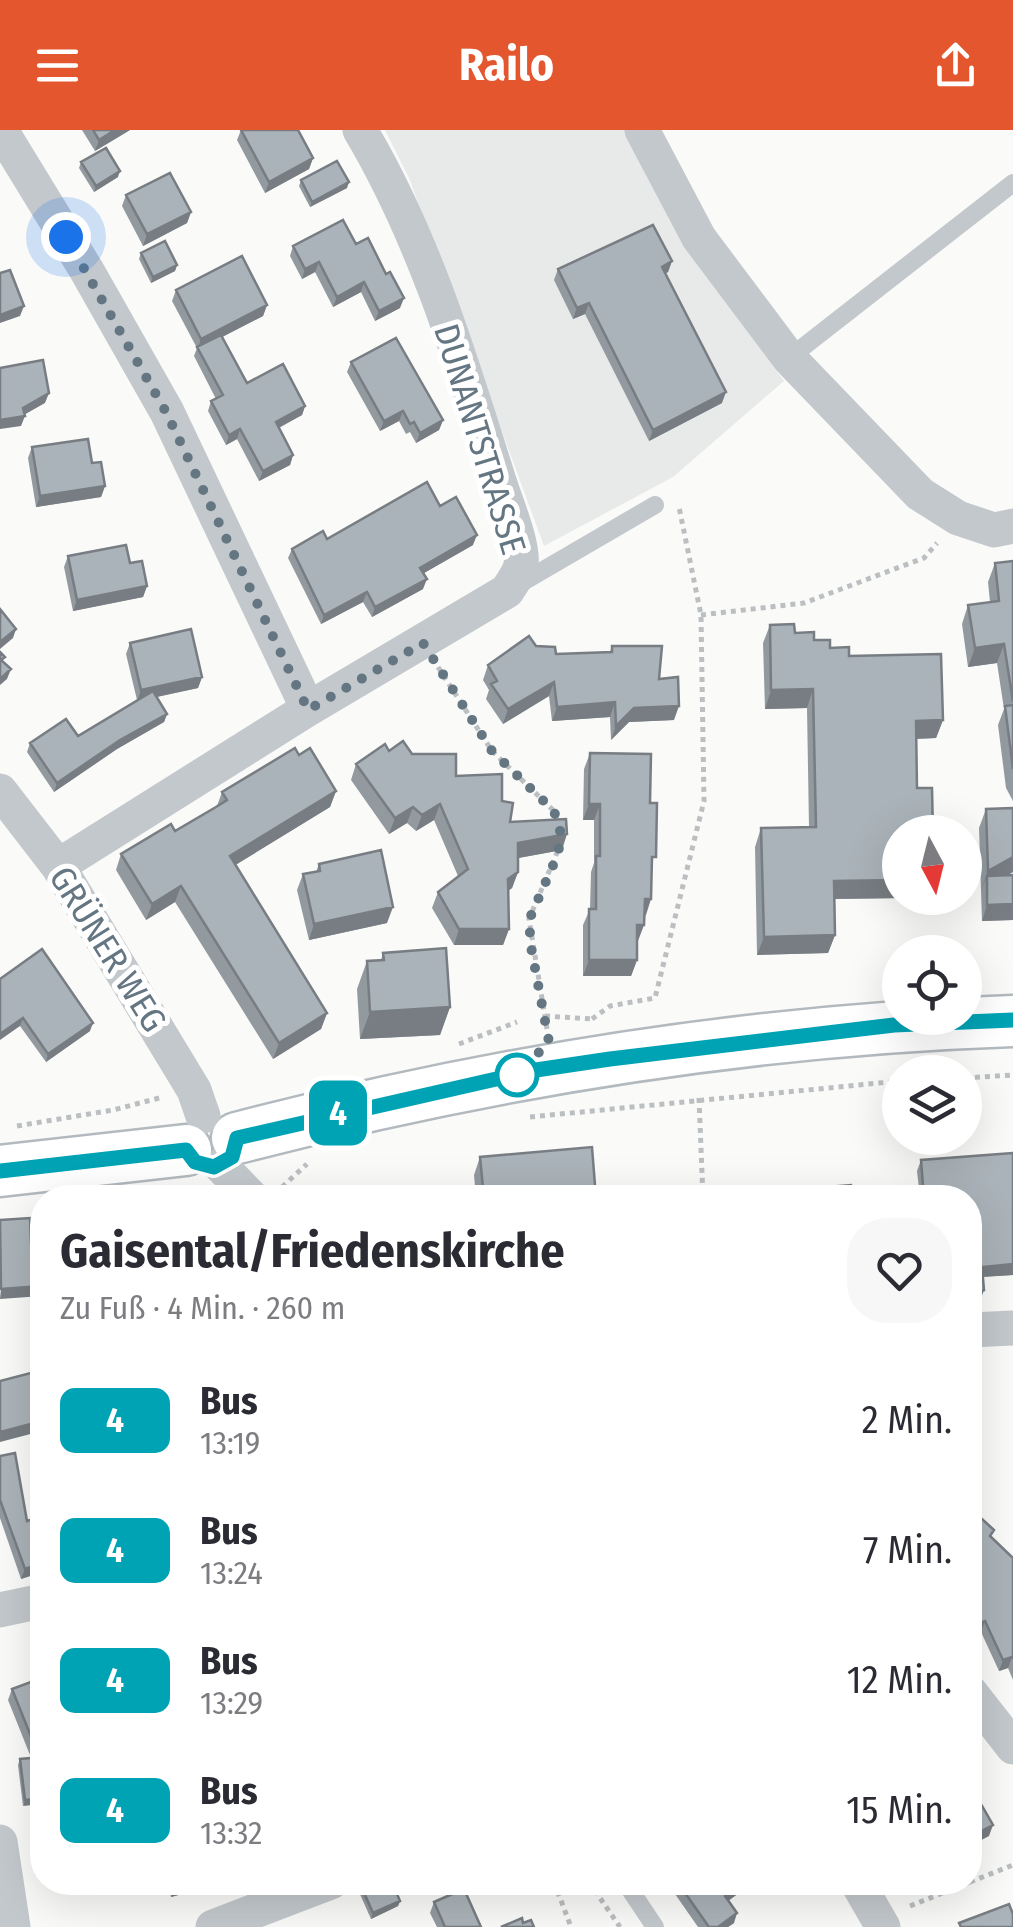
<!DOCTYPE html>
<html lang="de">
<head>
<meta charset="utf-8">
<style>
	body { margin:0; font-family:"Fira Sans Condensed",sans-serif; background:#f7f7f7; color:#2b2b33; height:100vh; display:flex; flex-direction:column; font-size:38px; white-space:nowrap }
	* { box-sizing:border-box; margin:0 }
	p { font-size:32px; color:#7c7c81 }
	.icon { flex:none; width:55px; height:55px; fill:none; stroke:currentColor; stroke-width:2; stroke-linecap:round; stroke-linejoin:round }
	.map { position:relative; flex:1; overflow:hidden }
	.panel { position:absolute; left:30px; top:1055px; width:952px; height:710px; display:flex; flex-direction:column; background:#fff; border-radius:40px; box-shadow:0 10px 40px #0002 }
	.panel>* { flex:none }
	.badge { padding:0 20px; border-radius:15px; font-size:35px; line-height:65px }
	.needle { width:65px; rotate:173deg }
	.fabs { position:absolute; left:882px; top:685px; display:grid; gap:20px }
	.fabs a { display:grid; place-items:center; width:100px; height:100px; border-radius:50%; background:#fff; box-shadow:0 10px 40px #0002; font-size:50px }
	.you { position:absolute; width:50px; height:50px; margin:-25px; border:8px solid #fff; border-radius:50%; background:#1a73e8; box-shadow:0 0 0 15px #1a73e833 }
	.map>.badge { position:absolute; translate:-50% -50%; box-shadow:0 0 0 5px #fff }
	.round { display:grid; place-items:center; flex:none; width:105px; height:105px; border-radius:40px; background:#f7f7f7 }
	.summary { display:flex; align-items:center; justify-content:space-between; height:170px; padding:0 30px }
	h1 { font-size:48px; font-weight:700; line-height:75px }
	ul { padding:0; list-style:none }
	li { display:flex; align-items:center; gap:30px; height:130px; padding:0 30px }
	li div { flex:1 }
	li b { display:block; font-size:38px }
	li em { font-style:normal }
	li .badge { min-width:110px; font-weight:700; text-align:center }
	header { display:flex; justify-content:space-between; align-items:center; height:130px; padding:0 30px; background:#e4572e; color:#fff; font-size:45px; font-weight:700 }
	.map>svg:first-child { display:block }
	.built { fill:#e8e9e9 }
	.lines { fill:none; stroke-linecap:round; stroke-linejoin:round }
	.secondary-casing { stroke:#b3babf; stroke-width:55 }
	.path { stroke:#bbbfc2; stroke-width:5; stroke-dasharray:5 5; stroke-linecap:butt }
	.lane { stroke:#c3c8cc; stroke-width:18 }
	.street { stroke:#c3c8cc; stroke-width:35 }
	.secondary { stroke:#fff; stroke-width:50 }
	.wall { fill:#929a9f }
	.shaded-wall { fill:#777d82 }
	.building { fill:#aab3b9; stroke:#777d82; stroke-width:2.5 }
	.line-casing { stroke:#fff; stroke-width:22 }
	.line { stroke:#00a3b4; stroke-width:15 }
	.walk { stroke:#657683; stroke-width:10; stroke-dasharray:0 18 }
	.stop-dot { fill:#fff; stroke:#00a3b4; stroke-width:5 }
	.labels { text-anchor:middle; stroke-width:10; stroke-linejoin:round; paint-order:stroke }
	.street-label { font-size:35px; fill:#657683; stroke:#fff }
</style>
</head>
<body>
<header><svg class="icon" aria-label="menu" viewBox="0 0 24 24"><path d="M4 6h16M4 12h16M4 18h16"/></svg>Railo<svg class="icon" aria-label="share" viewBox="0 0 24 24"><path d="M12 15V3M7 8l5-5 5 5M5 13v7h14v-7"/></svg></header>
<div class="map">
<svg width="1013" height="1797" viewBox="0 0 1013 1797">
	<rect width="100%" height="100%" fill="#fafaf8"/>
	<path class="built" d="M385 0H627L683 114 784 251 673 347 544 416 409 48Z"/>
	<g class="lines">
		<g class="secondary-casing">
			<path id="secondary" d="M237 1008C490 942 751 900 1013 891
				M0 1041 186 1020"/>
		</g>
		<path class="path" d="M701 485 804 473 924 428 937 413
			M438 537 492 621 554 681 558 693
			M545 886 593 889
			M592 889 610 876 655 868 704 671 701 485 679 377
			M547 899 529 789 559 718
			M459 914 517 892
			M965 948 1013 945
			M699 968 703 1068
			M530 987 900 951
			M17 996 113 980 163 967
			M282 1057 307 1034
			M554 1752 571 1797
			M589 1752 620 1797
			M970 1752 1013 1735
			M910 1776 970 1752"/>
		<path class="lane" d="M789 228 1013 53
			M516 456 655 375
			M625 1752 655 1797"/>
		<path class="street" d="M4 0 5 7 87 141 167 282 308 579 58 736
			M642 0 699 108 789 228 920 364 958 388 994 400 1013 396
			M308 579 507 461C511 454 520 443 521 434 524 416 506 373 500 354 462 234 425 109 360 0
			M0 661 58 736 194 960 203 986
			M221 1036 252 1068
			M970 1200 1013 1198
			M0 1480 42 1471
			M970 1562 1013 1617
			M0 1712 13 1797
			M857 1752 883 1797
			M213 1797 331 1752"/>
		<use href="#secondary" class="secondary"/>
	</g>
	<path class="wall" d="M82 0H130L95 21Z
		M241 0H298L313 28 309 39 265 63 237 10Z
		M81 32 118 47 94 62 79 38Z
		M301 50 347 58 310 77 299 56Z
		M126 65 191 82 187 93 143 116 122 76Z
		M356 114 400 178 375 191 361 162 333 177 315 142 302 149 290 126 293 116Z
		M141 123 177 135 175 141 151 153 139 129Z
		M672 131 668 142 665 143 722 273 649 311 585 184 573 189 554 150 558 139Z
		M176 160 267 175 263 186 222 207 247 253 305 276 302 285 279 298 293 325 290 335 259 351 237 309 226 315 208 281 211 271 216 269 194 226 197 218 172 171Z
		M351 232 443 290 439 300 416 313 410 302 406 304 399 291 380 301 347 242Z
		M32 317 92 333 105 356 101 367 36 377 28 328Z
		M440 376 473 415 424 443 423 459 372 487 363 472 321 494 288 428 292 419Z
		M68 426 147 456 143 467 73 481 64 437Z
		M1013 431V671L1006 658 998 595 1004 579 997 533 968 537 962 494 968 475 990 472 988 452 995 433Z
		M770 495 814 510 849 526 943 590 936 608 916 609 900 768H904L835 769V805L828 823 757 825 755 717 761 698 809 697 807 578 765 579 763 513Z
		M130 513 202 547 198 558 157 567 167 584 164 592 117 619 54 662 27 622 30 613 78 606 137 570 126 524Z
		M536 516 556 524 610 522 612 516 659 549 674 590 629 592 611 610 610 587 552 591 549 566 503 594 486 569 489 560 483 550 488 535Z
		M389 621 412 624 456 646 502 671 510 692 562 720 518 728V742L512 758 508 761 509 799 503 815H454L432 778 438 762 458 746 434 690 416 701 407 693 389 704 351 650 356 634Z
		M590 623 652 739 644 795 637 811V830L631 846H583V795L590 779 591 742 594 733V690H583L584 639Z
		M299 625 336 661 330 677 235 735 327 883 321 899 273 929 175 772 146 790 116 740 121 724 175 701 217 676 222 662Z
		M986 679 1013 742 1007 745H1013V790L982 791 979 698Z
		M319 734 387 793 309 810 297 760 303 744 316 742Z
		M383 823 450 877 440 905 360 909 357 859 367 831 381 830Z
		M0 849 90 901 46 932 20 896Z
		M1013 1023V1145L983 1147 984 1160 980 1170 970 1068H920L917 1041 921 1030Z
		M480 1027 596 1068H476L474 1045Z
		M0 1326 27 1391 42 1386V1442L21 1449 0 1388Z
		M970 1378 991 1407 1013 1428V1550L1008 1538 999 1541 981 1502 970 1506Z
		M12 1559 42 1620 30 1625 8 1570Z
		M42 1627 23 1676 18 1635 20 1629Z
		M168 1752H226L171 1767Z
		M746 1752 743 1760 728 1771 734 1793 728 1797H698L675 1764 678 1753Z
		M361 1756 400 1771 398 1776 371 1789 359 1762Z
		M434 1772 481 1797H437L430 1783Z"/>
	<path class="shaded-wall" d="M115 0H130L95 21 99 10Z
		M313 28 309 39 265 63 269 52Z
		M120 41 118 47 94 62 96 56Z
		M349 52 347 58 310 77 312 72Z
		M191 82 187 93 143 116 147 104Z
		M672 131 668 142 658 148 662 137Z
		M319 132 315 142 302 149 305 139Z
		M177 135 175 141 151 153 153 147Z
		M364 152 361 162 333 177 337 167Z
		M404 168 400 178 375 191 379 181Z
		M589 173 585 184 573 189 577 178Z
		M267 175 263 186 197 220 201 209Z
		M24 176 20 186 0 193V185Z
		M726 262 722 273 649 311 653 300Z
		M49 263 45 273 22 286H25L21 296 0 299V290Z
		M305 276 302 285 272 301 276 292Z
		M403 281 399 291 380 301 384 291Z
		M443 290 439 300 416 313 420 303Z
		M240 299 237 309 226 315 229 305Z
		M293 325 290 335 259 351 263 341Z
		M105 356 101 367 36 377 40 366Z
		M477 405 473 415 417 447 420 438Z
		M427 449 423 459 372 487 375 477Z
		M147 456 143 467 73 481 77 470Z
		M367 462 363 472 321 494 324 485Z
		M16 499 13 508 0 519V512Z
		M1004 514 997 533 968 537 975 518Z
		M11 539 7 549 0 555V549Z
		M202 547 198 558 137 571 141 560Z
		M554 552 549 566 503 594 508 579Z
		M813 559 807 578 765 579 771 560Z
		M615 572 610 587 552 591 557 577Z
		M679 576 674 590 629 592 611 610 616 596 634 578Z
		M167 584 164 592 117 619 54 662 57 653 120 610Z
		M943 590 936 608 909 609 916 591Z
		M336 661 330 677 224 742 230 726Z
		M440 674 434 690 416 701 422 685Z
		M589 674H600L594 690H583Z
		M413 677 407 693 389 704 395 688Z
		M567 704 562 720 513 729 518 713Z
		M1013 727V742L987 757V746L981 760 988 741Z
		M518 742 512 758 502 765 508 749Z
		M900 750V768H904L828 769 834 751Z
		M181 756 175 772 146 790 152 774Z
		M645 769H651L646 785H639Z
		M1013 774V790L982 791 987 775Z
		M393 777 387 793 309 810 314 794Z
		M637 795H644L638 811H632Z
		M459 799H509L503 815H454Z
		M835 805 828 823 757 825 764 807Z
		M589 830H637L631 846H583Z
		M450 877 440 905 360 909 370 882Z
		M327 883 321 899 273 929 279 913Z
		M23 888 20 896 0 910V904Z
		M93 893 90 901 46 932 48 924Z
		M1013 1134V1145L978 1147 982 1137Z
		M42 1156V1166L0 1169 1 1159Z
		M984 1160 980 1170 970 1171V1161Z
		M42 1291V1301L0 1312V1302Z
		M42 1433V1442L21 1449 25 1439Z
		M985 1491 981 1502 970 1506 974 1495Z
		M1012 1527 1008 1538 999 1541 1003 1530Z
		M42 1610V1620L30 1625 34 1614Z
		M42 1668V1674L23 1676 25 1670Z
		M993 1695 989 1706 970 1716V1707Z
		M187 1752H226L171 1767 175 1756Z
		M743 1752H746L743 1760 721 1776 725 1766Z
		M400 1771 398 1776 371 1789 373 1783Z
		M737 1783 734 1793 728 1797H718Z"/>
	<path class="building" d="M93 0H115L99 10Z
		M241 0H298L313 28 269 52Z
		M106 18 120 41 96 56 81 32Z
		M337 31 349 52 312 72 301 50Z
		M170 43 191 82 147 104 126 65Z
		M343 90 356 114 368 108 386 144 390 142 404 168 379 181 364 152 337 167 319 132 305 139 293 116Z
		M653 95 672 131 662 137 726 262 653 300 589 173 577 178 558 139Z
		M165 111 177 135 153 147 141 123Z
		M242 126 267 175 201 209 176 160Z
		M10 140 24 176 0 185V143Z
		M221 205 247 253 283 234 305 276 276 292 293 325 263 341 240 299 229 305 211 271 223 265 197 217Z
		M396 208 443 290 420 303 414 292 410 294 403 281 384 291 351 232Z
		M43 230 49 263 23 278 25 286 0 290V238Z
		M88 309 92 333 101 332 105 356 40 366 32 317Z
		M427 352 440 376 456 367 477 405 420 438 427 449 375 477 367 462 324 485 292 419 323 401 327 409Z
		M126 415 130 433 142 431 147 456 77 470 68 426Z
		M1013 431V572L1004 514 975 518 968 475 999 471 995 433Z
		M0 479 16 499 0 512Z
		M794 494 795 503 814 502V510H830V518L849 517V526L941 524 943 590 916 591 917 658H932L933 702H900V750L834 751 835 805 764 807 761 698 816 697 813 559 771 560 770 495Z
		M191 499 202 547 141 560 130 513Z
		M529 506 536 516 555 517 556 524 612 522V516H662L659 549 678 547 679 576 634 578 616 596 615 572 557 577 554 552 508 579 491 554 497 551 488 535Z
		M0 522 5 527 1 530 11 539 0 549Z
		M153 561 167 584 120 610 57 653 30 613 66 589 78 606Z
		M1013 575V639L1005 576Z
		M403 611 412 624H456V646L502 644V671L513 673 510 692 566 689 567 704 518 713V742L508 749 509 799H459L438 762 468 739 440 674 422 685 413 677 395 688 356 634 385 614 389 621Z
		M295 618 299 625 310 618 336 661 230 726 327 883 279 913 181 756 152 774 121 724 171 694 175 701 216 677 227 670 222 662Z
		M590 623 651 624 650 673H657L656 727H652L651 769H645L644 795H637V830H589V779H596V726H600V674H589Z
		M1013 678V727L988 741 986 679Z
		M381 720 393 777 314 794 303 744 320 741 319 734Z
		M1013 745V774L987 775V746Z
		M446 818 450 877 370 882 367 831 384 830 383 823Z
		M42 819 93 893 48 924 23 888 0 904V849Z
		M592 1017 596 1068H484L480 1027Z
		M1013 1023V1134L982 1137 984 1160 970 1161V1068H924L921 1030Z
		M851 1055 852 1068H751L750 1063Z
		M30 1088 31 1113H42V1156L1 1159 0 1090Z
		M42 1240V1291L0 1302V1251Z
		M15 1323 27 1391 42 1386V1433L25 1439 0 1370V1326Z
		M970 1378 994 1400 990 1406 1013 1428V1528L1012 1527 1003 1530 985 1491 974 1495 970 1487Z
		M36 1550 40 1561 42 1560V1610L34 1614 12 1559Z
		M42 1627V1668L25 1670 20 1629Z
		M970 1655 993 1695 970 1707Z
		M369 1752H392L400 1771 373 1783 361 1756Z
		M680 1752H743L725 1766 737 1783 718 1797H709L678 1753Z
		M464 1759 481 1797H445L434 1772Z
		M1009 1774 1013 1784V1797H961L959 1793Z
		M522 1788 523 1793 531 1790 534 1797H501Z"/>
	<g class="lines">
		<g class="line-casing">
			<path id="line" d="M0 1041 186 1020 195 1032 214 1037 232 1027 237 1008 536 940 610 929 894 895 1013 890"/>
		</g>
		<use href="#line" class="line"/>
		<path class="walk" d="M66 107 166 282 308 580 423 513 492 621 554 681 561 704 558 724 529 790 531 817 549 912 517 945"/>
	</g>
	<circle class="stop-dot" cx="517" cy="945" r="20"/>
	<g class="labels">
		<g class="street-label">
			<text transform="translate(480 309) rotate(73)" y="12">DUNANTSTRASSE</text>
			<text transform="translate(108 819) rotate(58)" y="12">GRÜNER WEG</text>
		</g>
	</g>
</svg>
<div class="fabs">
<a><svg class="needle" viewBox="-14 -14 28 28"><path d="M0-13l5 13h-10z" fill="#e53935"/><path d="M0 13l5-13h-10z" fill="#7c7c81"/></svg></a>
<a><svg class="icon" aria-label="locate" viewBox="0 0 24 24"><circle cx="12" cy="12" r="6"/><path d="M12 2v4M12 18v4M2 12h4M18 12h4"/></svg></a>
<a><svg class="icon" aria-label="layers" viewBox="0 0 24 24"><path d="M12 4l9 5-9 5-9-5zM3 14l9 5 9-5"/></svg></a>
</div>
<div class="you" style="left:66px;top:107px"></div>
<b class="badge" style="left:338px;top:983px;background:#00a3b4;color:#fff">4</b>
<section class="panel">
<div class="summary"><div><h1>Gaisental/Friedenskirche</h1><p>Zu Fuß · 4 Min. · 260 m</p></div><a class="round"><svg class="icon" aria-label="heart" viewBox="0 0 24 24"><path d="M12 20l-8-8c-3-5 5-10 8-4 3-6 11-1 8 4z"/></svg></a></div>
<ul>
<li><span class="badge" style="background:#00a3b4;color:#fff">4</span><div><b>Bus</b><p>13:19</p></div><em>2 Min.</em></li>
<li><span class="badge" style="background:#00a3b4;color:#fff">4</span><div><b>Bus</b><p>13:24</p></div><em>7 Min.</em></li>
<li><span class="badge" style="background:#00a3b4;color:#fff">4</span><div><b>Bus</b><p>13:29</p></div><em>12 Min.</em></li>
<li><span class="badge" style="background:#00a3b4;color:#fff">4</span><div><b>Bus</b><p>13:32</p></div><em>15 Min.</em></li>
</ul>
</section>
</div>
</body>
</html>
